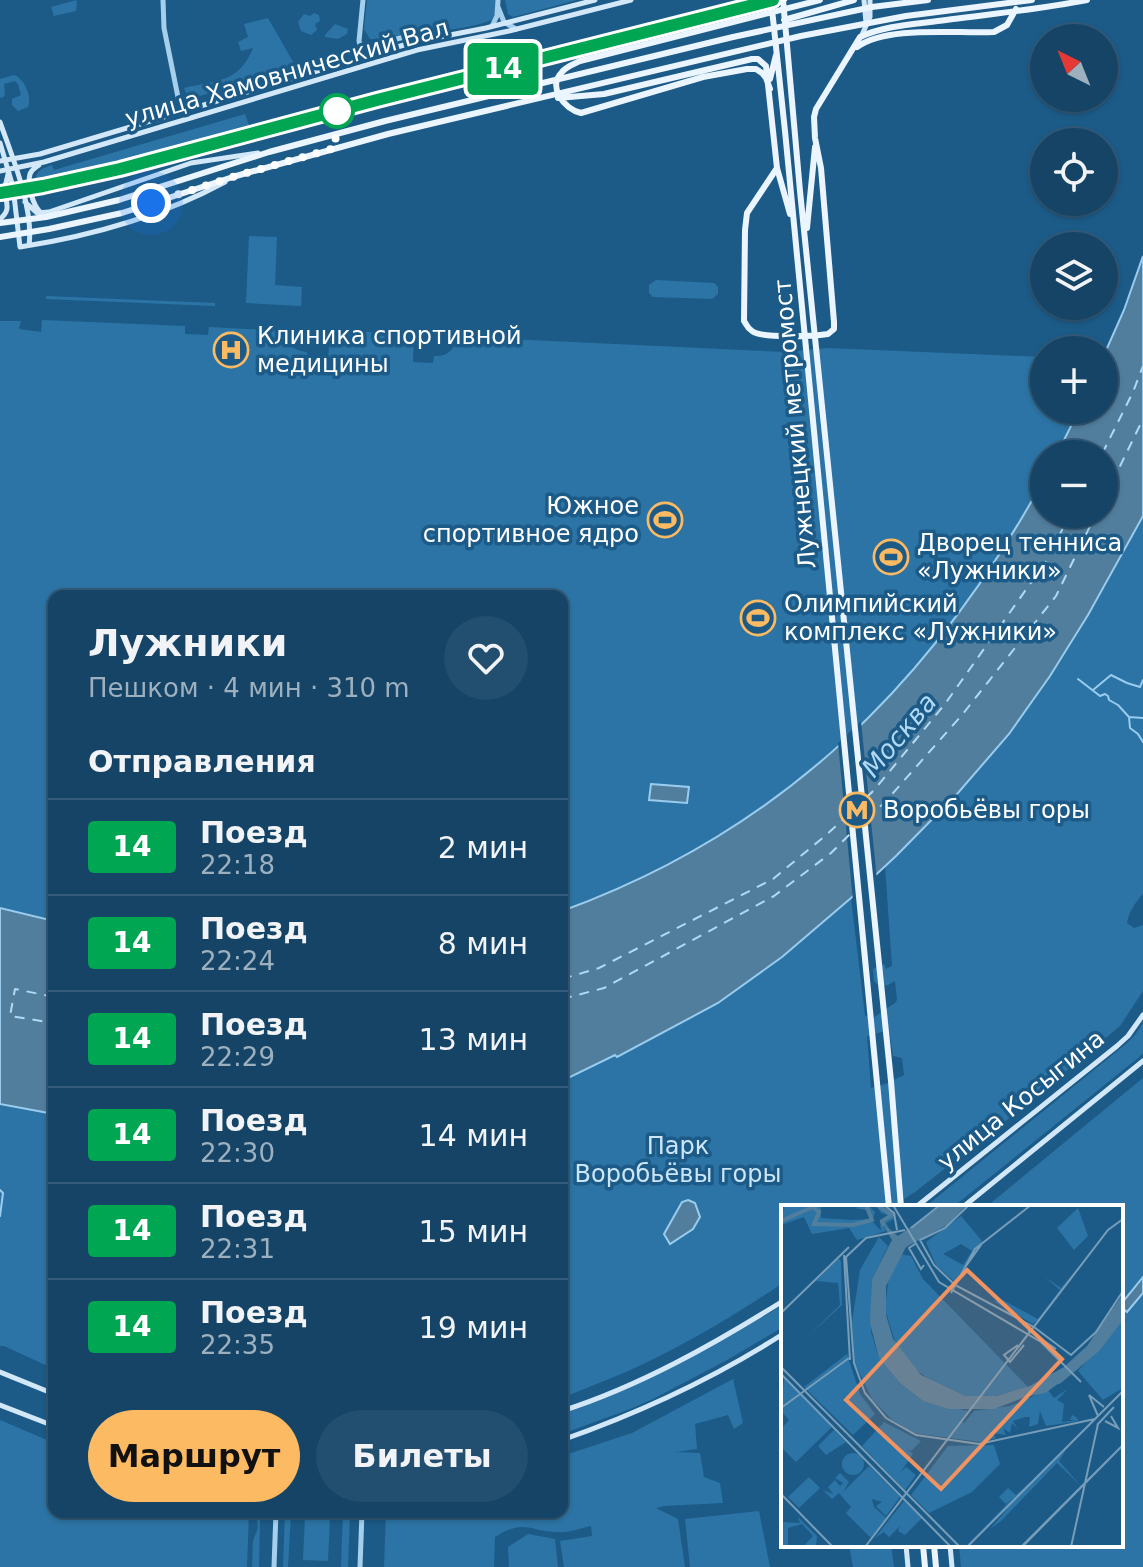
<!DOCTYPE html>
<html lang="ru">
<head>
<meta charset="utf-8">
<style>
	body { margin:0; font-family:"DejaVu Sans",sans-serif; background:#224e6f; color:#f1f3f6; height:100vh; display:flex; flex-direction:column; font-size:30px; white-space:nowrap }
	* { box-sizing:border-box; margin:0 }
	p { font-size:26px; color:#9db0bf }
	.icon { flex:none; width:44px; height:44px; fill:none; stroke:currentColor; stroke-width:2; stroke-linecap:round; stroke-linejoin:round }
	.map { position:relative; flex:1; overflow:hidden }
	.side { position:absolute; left:48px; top:590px; width:520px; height:928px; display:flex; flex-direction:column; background:#154466; border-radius:16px; box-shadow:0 2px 6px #0004,0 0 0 2px #345c7a }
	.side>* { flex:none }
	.badge { padding:0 16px; border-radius:6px; font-size:28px; line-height:52px }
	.needle { width:52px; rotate:317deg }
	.tools { position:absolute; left:1030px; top:24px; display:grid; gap:16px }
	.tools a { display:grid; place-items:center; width:88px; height:88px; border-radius:50%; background:#154466; box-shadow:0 2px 6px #0004,0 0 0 2px #345c7a; font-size:40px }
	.you { position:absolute; width:40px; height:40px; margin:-20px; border:6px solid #fff; border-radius:50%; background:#1a73e8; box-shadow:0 0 0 12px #1a73e833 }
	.map>.badge { position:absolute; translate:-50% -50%; box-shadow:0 0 0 4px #fff }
	h2 { padding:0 40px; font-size:30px; line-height:72px }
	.round { display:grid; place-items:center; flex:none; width:84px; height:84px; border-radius:42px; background:#224e6f }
	.summary { display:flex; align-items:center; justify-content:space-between; height:136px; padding:0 40px }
	h1 { font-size:38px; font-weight:800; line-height:60px }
	.button { display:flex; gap:16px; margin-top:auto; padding:16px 40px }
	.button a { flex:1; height:92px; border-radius:48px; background:#fcba63; color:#111; font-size:32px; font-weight:800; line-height:92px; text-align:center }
	.button a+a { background:#224e6f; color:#f1f3f6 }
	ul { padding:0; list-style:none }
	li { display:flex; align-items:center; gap:24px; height:96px; padding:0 40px; border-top:2px solid #345c7a }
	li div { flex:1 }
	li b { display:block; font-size:30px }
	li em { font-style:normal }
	li .badge { min-width:88px; font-weight:700; text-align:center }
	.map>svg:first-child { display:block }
	.green { fill:#2c74a5; fill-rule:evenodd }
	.water { fill:#527e9e; stroke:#9ce; stroke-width:2 }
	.pier { fill:#1c5b88 }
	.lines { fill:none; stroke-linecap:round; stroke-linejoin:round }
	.stream { stroke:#9ce; stroke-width:2 }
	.ferry { stroke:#b1d9f3; stroke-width:2; stroke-dasharray:10 8; stroke-linecap:butt }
	.tertiary { stroke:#a6cfec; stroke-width:5 }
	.secondary { stroke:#d2e8f9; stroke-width:5 }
	.primary { stroke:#ebf5ff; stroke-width:6 }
	.rail { stroke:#fff; stroke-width:2; stroke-dasharray:14 6; stroke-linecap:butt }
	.line-casing { stroke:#fff; stroke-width:18 }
	.line { stroke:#00a651; stroke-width:12 }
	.walk { stroke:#fff; stroke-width:8; stroke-dasharray:0 14.4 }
	.stop-dot { fill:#fff; stroke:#00a651; stroke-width:4 }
	.labels { text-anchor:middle; stroke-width:7; stroke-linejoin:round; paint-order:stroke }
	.street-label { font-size:24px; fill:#fff; stroke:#1c5b88 }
	.poi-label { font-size:24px; fill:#fff; stroke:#1c5b88; text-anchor:start }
	.park-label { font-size:24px; fill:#cbe6f9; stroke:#1c5b88 }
	.water-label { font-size:26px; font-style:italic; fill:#b1d9f3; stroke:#1c5b88 }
	.inset-river { fill:none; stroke:#527e9e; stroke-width:4 }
	.inset-road { fill:none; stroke:#779db8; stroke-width:2 }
	.view { fill:#f09361; fill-opacity:0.15; stroke:#f09361; stroke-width:4 }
	.inset-edge { fill:none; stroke:#fff; stroke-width:4 }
</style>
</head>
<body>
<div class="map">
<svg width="1143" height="1567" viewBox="0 0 1143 1567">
	<rect width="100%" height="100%" fill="#1c5b88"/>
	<path class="green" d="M77 0 76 11 54 16 51 7Z
		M367 0H496L497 8 494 19C466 31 435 30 407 34 394 35 382 41 370 39L364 29Z
		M505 0H577L513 17 508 14Z
		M314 13 319 15 320 21 315 24 317 30 311 35 301 31 298 22 304 14 310 16Z
		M268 18 296 67 193 98 187 96 184 88C217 80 239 83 253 48L241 51 238 42 248 37 244 24Z
		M335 24 348 29 347 34 338 39 325 37V35Z
		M14 75C25 79 32 97 28 107L18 111 12 105V99L21 95 18 84 15 81 4 84 5 95 2 98 0 97V79Z
		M245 114 250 128 117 163 103 170 41 183 35 182C35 171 43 168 52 165L54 170Z
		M249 236 277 237 275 285 302 287 301 306 246 303Z
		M656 280 714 283 718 287V294L712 299 653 297 649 293V285Z
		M46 296 215 303V306L46 299Z
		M42 320 185 326V334L208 335 209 327 287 331C287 344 293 351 307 352L306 360H328L330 330 414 334 413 362 433 363 434 356C447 357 455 350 456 337H464L784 352 827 348 1044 357V410H1079L1057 454H1044C1044 461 1046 471 1044 478 1043 484 1038 490 1035 494 1022 519 1006 543 990 567 965 604 940 641 911 674 817 782 696 860 562 910V596H54V920L0 907V321H21L19 329 41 332Z
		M1143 516V894C1135 903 1129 911 1127 923L1134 928 1143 925V991L1120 1026 1021 1109 915 1192 891 1207H783V1283C734 1316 680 1348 626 1372 605 1381 583 1389 562 1398V1081L616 1054 618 1057 718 1003 782 957 851 898 865 1016 873 1018 895 1003 897 1000 895 981 888 985 879 986 874 981 873 969 884 964 886 969 892 966 885 866C928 825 969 782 1007 736 1061 669 1103 592 1143 516ZM889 1030 893 1056 902 1058 904 1075 885 1084 871 1088 867 1036Z
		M1143 1023V1053L1138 1058 953 1207H925L1126 1044 1135 1035Z
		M1143 1078V1567H961L959 1545H1121V1207H986Z
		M0 1104 54 1114V1369L4 1346H0Z
		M783 1305V1327L727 1360 653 1399 630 1409 562 1434V1414C640 1388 712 1347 783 1305Z
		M733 1379 743 1423 734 1429 728 1415 695 1424 697 1449 676 1452 700 1453 704 1477 720 1483 723 1503 664 1506 656 1508 678 1519 685 1567H564L560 1541 592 1536 591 1526C581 1528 569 1533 558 1532 530 1532 525 1518 495 1537L494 1567H384L386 1512H562V1456L632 1433Z
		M0 1420 54 1443V1512H249L247 1567H0Z
		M759 1511 770 1567H690L685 1519Z
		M256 1512H260V1520L259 1567H252L253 1541 258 1528Z
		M285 1512H291L288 1567H283Z
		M343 1512H350L348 1567H341Z
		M305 1516 330 1518 328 1561 303 1560Z
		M528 1534 555 1539 558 1567H509L508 1547Z
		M849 1545H891L894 1567H853Z"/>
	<path class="water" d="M1143 256V516L1088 615 1050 676 1009 734 957 794 896 856 851 898 782 957 718 1003 617 1057 615 1055 562 1081V911C782 831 933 682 1044 479V514H1104V454H1057L1079 410H1104V355L1124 310Z
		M651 784 689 787 687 803 649 800Z
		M0 908 54 921V1114L0 1104Z
		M688 1200 695 1203 700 1217 693 1229 670 1244 664 1234 682 1202Z
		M1143 1277V1293L1127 1312 1121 1307V1304Z"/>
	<path class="pier" d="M861 721 877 880 853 901 838 743Z"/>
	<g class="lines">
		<path class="stream" d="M1078 679 1100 696 1105 694 1108 696 1109 700 1118 705 1129 717 1143 718
			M1093 690 1111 675 1127 683 1140 687 1143 680
			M1129 717 1130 728 1138 734 1143 742
			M0 1190 3 1193 0 1216"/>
		<path class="ferry" d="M1102 454 1133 392 1143 366
			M1104 499 1143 419
			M866 798 875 789 945 704 1047 560 1070 514
			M867 819 886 801 962 715 1056 596 1096 514
			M562 979 599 968 773 879 825 836 850 813
			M54 997 15 989 10 1016 54 1023
			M562 999 604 988 774 896 831 853 850 834"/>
		<path class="tertiary" d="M163 0 164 28 181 112
			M363 0 359 41 360 45 367 46 413 35 448 34
			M498 7 504 22 516 29
			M492 26 497 16 498 0
			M274 1567 276 1512
			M360 1567 362 1512"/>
		<path class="secondary" d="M864 0 866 23
			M861 37 870 17V0
			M0 122C12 156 34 209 29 245
			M0 143 13 187 20 247C91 236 162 216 225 182
			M0 161 40 154 414 42 486 28 595 0
			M39 165C35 168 32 169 30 174 27 185 33 205 40 212
			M0 171 44 162 417 50 509 31 631 0
			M25 202 37 213 49 212 191 163 258 153
			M0 219C13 209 4 201 5 187 5 186 8 175 8 174
			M916 1207 1117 1046 1128 1036 1143 1015
			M963 1207 1143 1061
			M0 1372 54 1394
			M0 1405 54 1426
			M562 1411C640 1386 714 1344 783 1301
			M562 1440C639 1413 714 1378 783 1334
			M906 1545 908 1567
			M950 1545 952 1567"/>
		<path class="primary" d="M771 0 785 131 889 1207
			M783 0 800 191 891 1081 901 1207
			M784 20 854 0
			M857 47C887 25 957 34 994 32L1007 25 1016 9
			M770 79 776 55
			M770 89 766 78 762 73 756 69H747L703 77 581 113C564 109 547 87 562 72 567 66 574 64 580 61L820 0
			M558 98 604 94 752 59H758L766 66 777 168 790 214
			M777 168 747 213 745 230 744 321C747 325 747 328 752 331 762 339 815 336 828 334L834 329V322L821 168 815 138 814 117 816 109 860 37C885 25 918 24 946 20 993 14 1040 9 1087 0
			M0 223 46 217 119 200 269 152 385 121 733 37 872 7 928 0
			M807 228 815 147
			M0 237 49 229 122 213 236 176 388 134 801 36 906 16 1032 0
			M923 1545 925 1567
			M934 1545 936 1567"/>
		<path class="rail" d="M0 196 43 190 120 172 787 0"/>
	</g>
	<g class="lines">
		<g class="line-casing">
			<path id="line" d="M0 193 43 186 120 169 377 100 773 0"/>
		</g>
		<use href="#line" class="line"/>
		<path class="walk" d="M151 203 236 176 335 148 337 111"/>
	</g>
	<defs>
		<g id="hospital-ring" transform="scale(1.8)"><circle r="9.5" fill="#1c5b88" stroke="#fcba63" stroke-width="1.5"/><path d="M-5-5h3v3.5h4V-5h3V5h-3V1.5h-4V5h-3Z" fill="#fcba63"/></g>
		<g id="stadium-ring" transform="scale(1.8)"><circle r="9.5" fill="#1c5b88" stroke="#fcba63" stroke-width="1.5"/><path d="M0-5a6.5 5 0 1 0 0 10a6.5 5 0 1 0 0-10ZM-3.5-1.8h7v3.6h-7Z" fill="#fcba63"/></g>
		<g id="metro-ring" transform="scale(1.8)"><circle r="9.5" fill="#1c5b88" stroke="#fcba63" stroke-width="1.5"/><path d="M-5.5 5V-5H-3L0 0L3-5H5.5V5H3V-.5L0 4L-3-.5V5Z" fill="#fcba63"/></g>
	</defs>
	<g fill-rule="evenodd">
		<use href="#hospital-ring" x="231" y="350"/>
		<use href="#stadium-ring" x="665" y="520"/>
		<use href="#stadium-ring" x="891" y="557"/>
		<use href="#stadium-ring" x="758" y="618"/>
		<use href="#metro-ring" x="857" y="810"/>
	</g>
	<circle class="stop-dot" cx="337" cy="111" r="16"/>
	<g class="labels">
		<g class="street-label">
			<text transform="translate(287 73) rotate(-16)" y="8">улица Хамовнический Вал</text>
			<text transform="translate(795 424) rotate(-95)" y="8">Лужнецкий метромост</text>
			<text transform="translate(1021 1100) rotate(-39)" y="8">улица Косыгина</text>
		</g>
		<g class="poi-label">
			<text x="257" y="344">Клиника спортивной<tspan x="257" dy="28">медицины</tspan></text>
			<text x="639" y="514" text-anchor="end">Южное<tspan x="639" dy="28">спортивное ядро</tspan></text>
			<text x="917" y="551">Дворец тенниса<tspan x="917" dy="28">«Лужники»</tspan></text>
			<text x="784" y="612">Олимпийский<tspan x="784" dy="28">комплекс «Лужники»</tspan></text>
			<text x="883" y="818">Воробьёвы горы</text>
		</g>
		<g class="park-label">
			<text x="678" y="1154">Парк<tspan x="678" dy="28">Воробьёвы горы</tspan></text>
		</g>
		<g class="water-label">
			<text transform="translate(899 735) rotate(-50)" y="9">Москва</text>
		</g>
	</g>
	<g transform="translate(781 1205)">
		<rect width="342" height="342" fill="#1c5b88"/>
		<path d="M11 0H40V13L71 15 90 14V6L74 3 87 0 94 7 91 16 100 26 99 16 109 11 100 8 95 0 111 8 113 14 105 18 109 25 101 19 105 26 76 35 68 23 31 29 23 12 0 20 3 1ZM297 3 307 31 293 45 276 23ZM180 11 201 36 175 78 155 60 145 37ZM180 39 191 46 182 60 162 49ZM98 32 107 41 91 74 90 127 98 153 119 178 142 196 187 206 180 217 183 218 193 206 229 201 267 185 273 193 287 184 276 195 283 199 281 217 297 215H289L291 210 295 212 298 216 265 221 259 206 257 219 248 222 249 212H244L232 216 237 224 231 218 229 228 222 223 225 230 211 228 215 233 200 237 132 228 110 214 91 194 74 159 71 117 79 65ZM310 47 259 113 252 119 214 97 218 93 257 114 279 85 264 72 280 83ZM118 49 130 51 142 74 247 182 210 192 184 191 160 183 134 164 114 137 104 104 108 69ZM57 53 60 56 61 100 27 131 59 100 57 78 35 76ZM342 115V183L322 195 297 166ZM66 149 79 189 94 209 72 230 23 182ZM3 173 51 222 15 257 0 242V224L8 215 0 206ZM103 217 140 236 130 246 125 243 132 249 119 268 125 262 135 270 124 285 81 241ZM53 225 65 237 45 250 37 241ZM213 240 219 259 191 287 148 308 130 290 167 241ZM285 245 278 256 299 280 276 258 220 316 209 324 228 302 184 342 232 293 225 299 218 292 227 283 235 290ZM61 259a11 11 0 1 1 22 0a11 11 0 1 1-22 0ZM88 261 119 292 105 311 95 301 101 297 91 294 93 302 105 313 90 333 65 308 70 302 58 288 51 294 42 285 52 289 47 282 54 275 59 281 62 278 54 273 59 268 68 277 62 287ZM28 272 39 283 18 303 7 292ZM123 296 141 313 124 330 117 326 119 321 108 332 103 327 94 333ZM17 312 36 331 35 342H22L32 331 21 319 7 323V340H0V317L19 318Z" fill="#2c74a5" fill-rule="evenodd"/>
		<path d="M161 0H186L166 20 125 42 105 81V110L112 134 140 170 184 191H215L249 181 283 162 306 141 342 89V115L318 146 280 178 213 204H168L142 196 119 178 98 153 89 118 91 74 111 35 101 18 117 31Z" fill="#527e9e"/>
		<path class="inset-river" d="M96 0 111 10 101 16 103 21M0 16 32 2 38 7 33 19 72 20 91 15 85 0M196 199 230 193 279 171 320 133 342 101M188 200 160 194 136 181 109 150 138 180 190 199M195 200 264 186 296 162 342 105"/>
		<path class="inset-road" d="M103 0 113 8 116 25M112 0 158 77 260 137 300 177M188 0 164 23 139 35 153 60 174 80 253 122 290 150 315 127 342 86M130 23 159 0M124 25 85 33 65 52 73 158 84 188 105 213 135 230 198 239 314 214M134 39 128 43 140 64 143 60M63 50 69 155M185 61 200 40M170 88 194 44 250 0M0 108 68 42M247 125 275 144M237 140 223 150 229 157 243 140M0 162 179 342M0 169 170 342M0 203 68 153M317 211 308 190 323 202M324 216 337 223 330 211M316 220 333 202M0 289 52 342M84 342 327 25 342 14M186 342 342 186M240 342 342 240M241 342 342 240M290 342 317 219"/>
		<path class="view" d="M186 65 281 154 160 284 65 195Z"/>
		<rect width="342" height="342" class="inset-edge"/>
	</g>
</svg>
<div class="tools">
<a><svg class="needle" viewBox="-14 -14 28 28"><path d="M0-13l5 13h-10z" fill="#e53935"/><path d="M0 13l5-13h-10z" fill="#9db0bf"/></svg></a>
<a><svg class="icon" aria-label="locate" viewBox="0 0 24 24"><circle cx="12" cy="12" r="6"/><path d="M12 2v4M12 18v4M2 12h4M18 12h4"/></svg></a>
<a><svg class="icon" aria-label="layers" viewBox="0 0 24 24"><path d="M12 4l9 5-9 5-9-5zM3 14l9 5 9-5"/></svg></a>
<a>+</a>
<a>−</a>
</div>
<div class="you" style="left:151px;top:203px"></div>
<b class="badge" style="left:503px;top:69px;background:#00a651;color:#fff">14</b>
<section class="side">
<div class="summary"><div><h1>Лужники</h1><p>Пешком · 4 мин · 310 m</p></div><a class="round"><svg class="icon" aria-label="heart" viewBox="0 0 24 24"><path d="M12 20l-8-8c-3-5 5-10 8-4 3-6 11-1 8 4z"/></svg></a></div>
<h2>Отправления</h2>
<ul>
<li><span class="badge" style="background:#00a651;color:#fff">14</span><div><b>Поезд</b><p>22:18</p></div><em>2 мин</em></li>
<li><span class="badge" style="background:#00a651;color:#fff">14</span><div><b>Поезд</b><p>22:24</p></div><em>8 мин</em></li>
<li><span class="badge" style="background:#00a651;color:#fff">14</span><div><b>Поезд</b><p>22:29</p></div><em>13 мин</em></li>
<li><span class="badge" style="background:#00a651;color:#fff">14</span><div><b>Поезд</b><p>22:30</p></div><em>14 мин</em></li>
<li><span class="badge" style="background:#00a651;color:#fff">14</span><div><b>Поезд</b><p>22:31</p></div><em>15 мин</em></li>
<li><span class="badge" style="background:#00a651;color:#fff">14</span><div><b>Поезд</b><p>22:35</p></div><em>19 мин</em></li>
</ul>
<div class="button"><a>Маршрут</a><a>Билеты</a></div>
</section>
</div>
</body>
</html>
